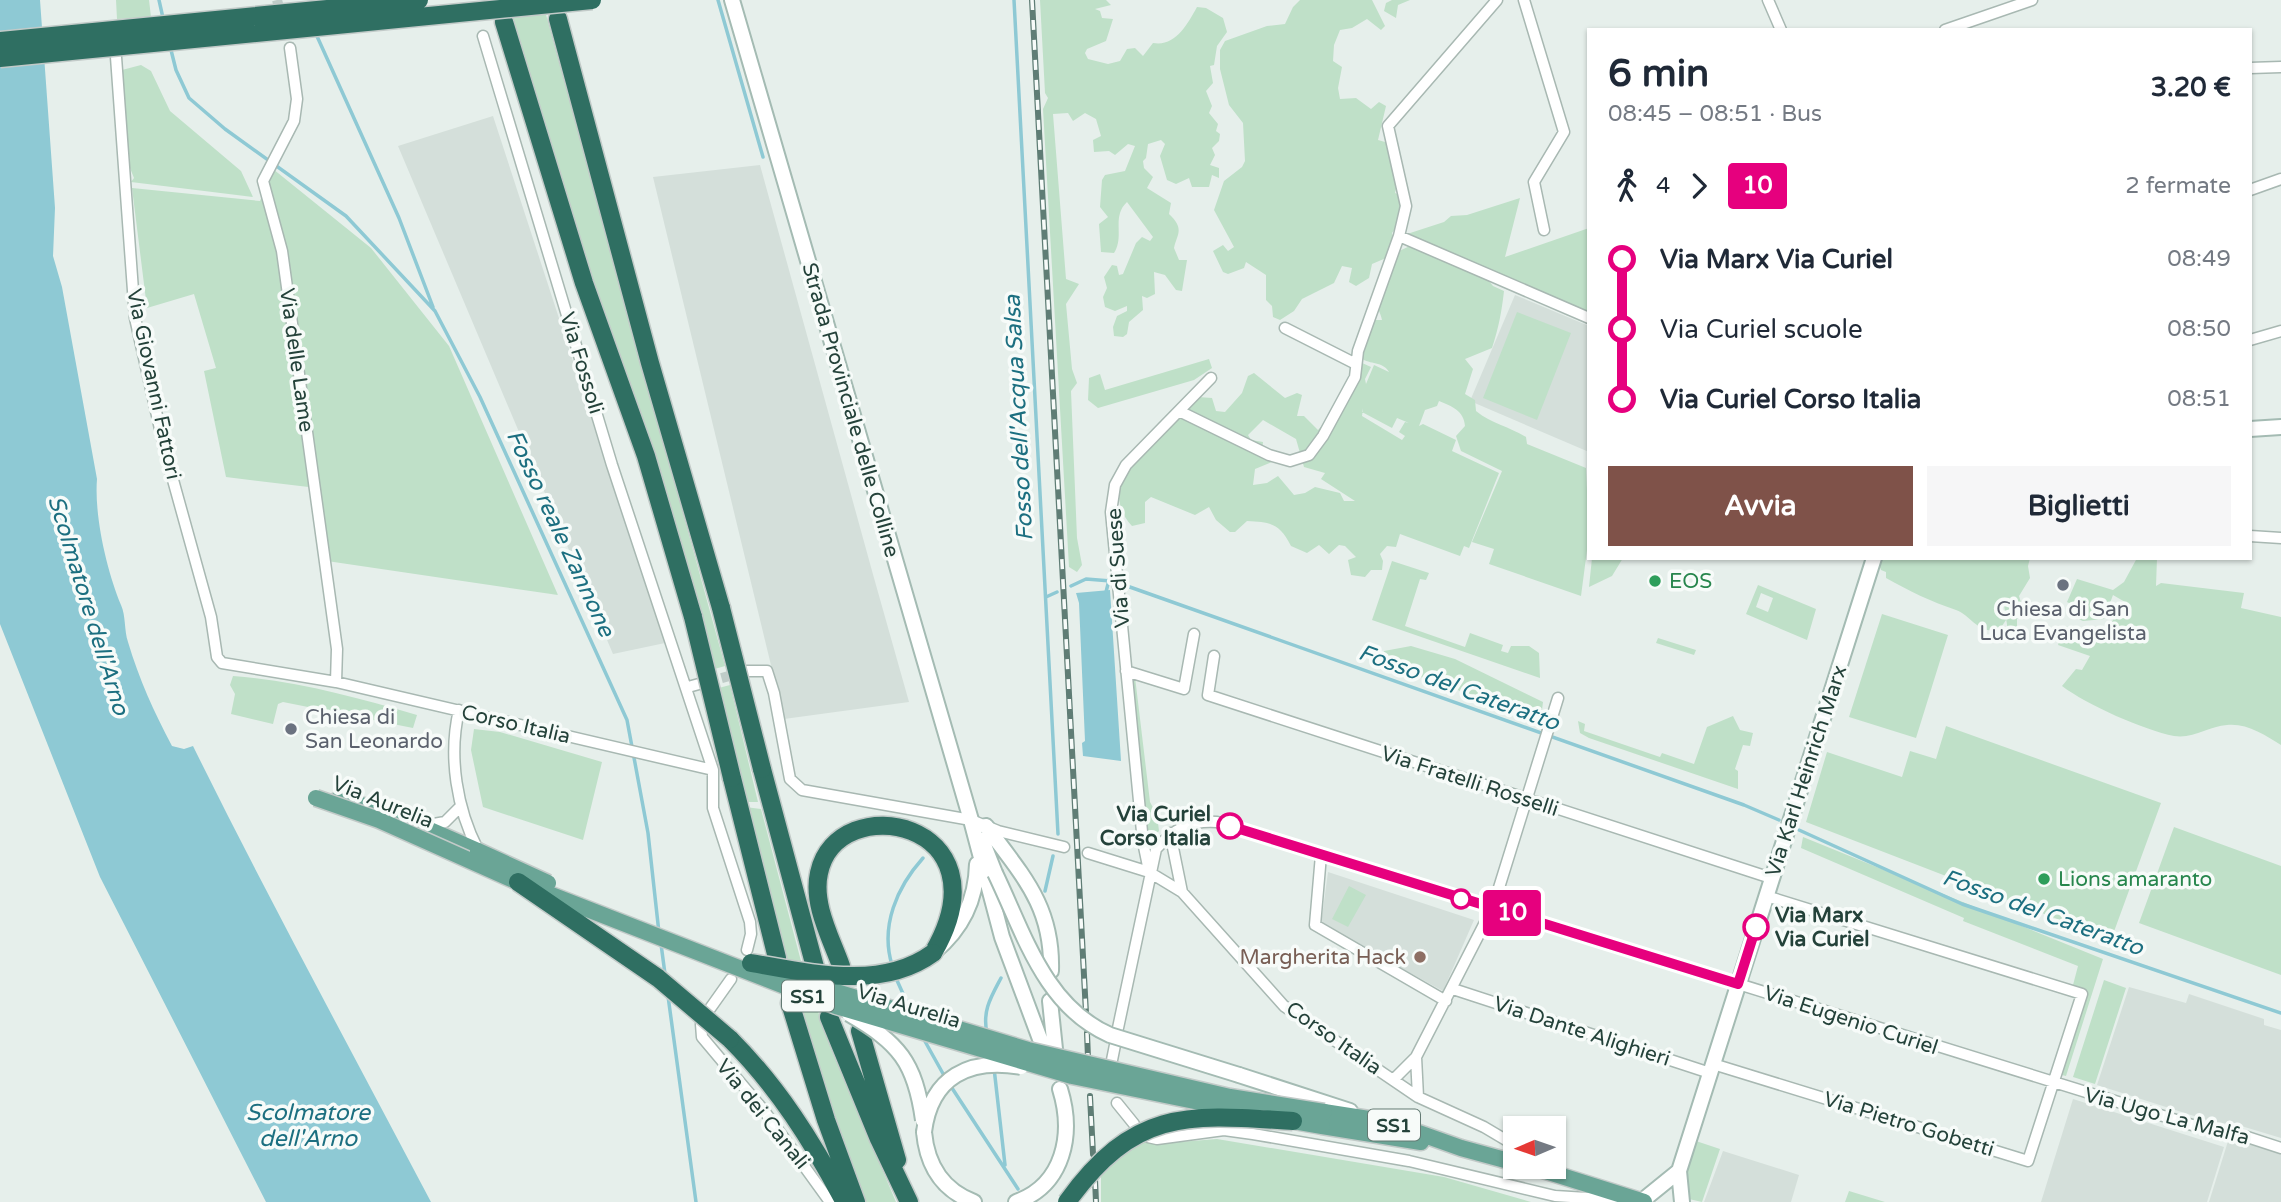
<!DOCTYPE html>
<html lang="it">
<head>
<meta charset="utf-8">
<style>
	body { margin:0; font-family:"Varela Round",sans-serif; background:#f6f6f7; color:#1f2937; height:100vh; display:flex; flex-direction:column; font-size:26px; white-space:nowrap }
	* { box-sizing:border-box; margin:0 }
	p { font-size:23px; color:#747a83 }
	.icon { flex:none; width:38px; height:38px; fill:none; stroke:currentColor; stroke-width:2; stroke-linecap:round; stroke-linejoin:round }
	.map { position:relative; flex:1; overflow:hidden }
	.details { position:absolute; left:1587px; top:28px; width:665px; height:532px; display:flex; flex-direction:column; background:#fff; border-radius:0px; box-shadow:0 2px 5px #0004 }
	.details>* { flex:none }
	.badge { padding:0 14px; border-radius:5px; font-size:24px; line-height:46px }
	.needle { width:46px; rotate:268deg }
	.buttons { position:absolute; left:1503px; top:1116px; display:grid; gap:14px }
	.buttons a { display:grid; place-items:center; width:63px; height:63px; border-radius:0px; background:#fff; box-shadow:0 2px 5px #0004; font-size:35px }
	.map>.badge { position:absolute; translate:-50% -50%; box-shadow:0 0 0 4px #fff }
	.legs { display:flex; align-items:center; gap:10px; height:77px; padding:0 21px; font-size:23px }
	.legs p { margin-inline-start:auto }
	.head { display:flex; align-items:center; justify-content:space-between; height:119px; padding:0 21px }
	h1 { font-size:38px; font-weight:700; line-height:52px }
	.button { display:flex; gap:14px; margin-top:auto; padding:14px 21px }
	.button a { flex:1; height:80px; border-radius:0px; background:#7f5249; color:#fff; font-size:28px; font-weight:700; line-height:80px; text-align:center }
	.button a+a { background:#f6f6f7; color:#1f2937 }
	ul { padding:0 21px; list-style:none }
	li { display:flex; align-items:center; gap:24px; height:70px; font-size:26px }
	li i { display:grid; place-items:center; width:10px; height:100%; margin:0 9px; background:currentColor }
	li i::after { content:''; width:18px; height:18px; margin:-9px; border:5px solid; border-radius:50%; background:#fff }
	li p { margin-inline-start:auto }
	li:first-child i { background:linear-gradient(#0000 50%,currentColor 0) }
	li:last-child i { background:linear-gradient(currentColor 50%,#0000 0) }
	.map>svg:first-child { display:block }
	.built { fill:#d4dfda }
	.green { fill:#bfe0c8; fill-rule:evenodd }
	.water { fill:#8ec9d4 }
	.lines { fill:none; stroke-linecap:round; stroke-linejoin:round }
	.stream { stroke:#8ec9d4; stroke-width:3.5 }
	.street-tunnel { stroke:#bfccc8; stroke-width:10; stroke-dasharray:10 5; stroke-linecap:butt }
	.street-casing { stroke:#a8b8b2; stroke-width:13 }
	.secondary-casing { stroke:#a4bbb3; stroke-width:18 }
	.primary-casing { stroke:#c2cac8; stroke-width:19 }
	.highway-casing { stroke:#c2cac8; stroke-width:21 }
	.street { stroke:#fff; stroke-width:10 }
	.secondary { stroke:#fff; stroke-width:14 }
	.primary { stroke:#6aa596; stroke-width:16 }
	.highway { stroke:#2f6f62; stroke-width:18 }
	.rail-casing { stroke:#5f7d75; stroke-width:6 }
	.rail { stroke:#f7fbf9; stroke-width:3.5; stroke-dasharray:10; stroke-linecap:butt }
	.secondary-bridge-casing { stroke:#a4bbb3; stroke-width:18; stroke-linecap:butt }
	.primary-bridge-casing { stroke:#c2cac8; stroke-width:19; stroke-linecap:butt }
	.highway-bridge-casing { stroke:#c2cac8; stroke-width:21; stroke-linecap:butt }
	.secondary-bridge { stroke:#fff; stroke-width:14 }
	.primary-bridge { stroke:#6aa596; stroke-width:16 }
	.highway-bridge { stroke:#2f6f62; stroke-width:18 }
	.line-1-casing { stroke:#fff; stroke-width:16 }
	.line-1 { stroke:#e6007e; stroke-width:10 }
	.leisure-dot { fill:#2e9e5b; stroke:#f7fbf9; stroke-width:2.5 }
	.worship-dot { fill:#6b7280; stroke:#f7fbf9; stroke-width:2.5 }
	.stop-1-dot { fill:#fff; stroke:#e6007e; stroke-width:3.5 }
	.education-dot { fill:#8d6e63; stroke:#f7fbf9; stroke-width:2.5 }
	.labels { text-anchor:middle; stroke-width:7; stroke-linejoin:round; paint-order:stroke }
	.shield { fill:#f7fbf9; stroke:#637a73; stroke-width:2 }
	.shield-label { font-size:19px; font-weight:bold; fill:#24423a }
	.street-label { font-size:21px; fill:#24423a; stroke:#f7fbf9 }
	.leisure-label { font-size:21px; fill:#27864d; stroke:#f7fbf9; text-anchor:start }
	.worship-label { font-size:21px; fill:#5b616d; stroke:#f7fbf9 }
	.stop-label { font-size:21px; font-weight:bold; fill:#24423a; stroke:#f7fbf9; text-anchor:end }
	.education-label { font-size:21px; fill:#785e54; stroke:#f7fbf9; text-anchor:end }
	.water-label { font-size:23px; font-style:italic; fill:#1c6f80; stroke:#f7fbf9 }
</style>
</head>
<body>
<div class="map">
<svg width="2281" height="1202" viewBox="0 0 2281 1202">
	<rect width="100%" height="100%" fill="#e6efeb"/>
	<path class="built" d="M493 116 665 643 613 654 398 146Z
		M760 165 874 578 909 702 784 719 653 177Z
		M1515 295 1589 326V452L1470 401Z
		M1328 872 1474 920 1443 991 1321 924Z
		M2129 987 2186 1003 2189 994 2264 1019V1025L2281 1030V1138L2238 1125 2213 1122 2097 1085Z
		M2073 1099 2224 1147 2207 1202H2041Z
		M2229 1138 2281 1154V1202H2209Z
		M1723 1151 1799 1175 1791 1202H1704Z"/>
	<path class="green" d="M116 0H149L151 17 117 19Z
		M505 0H542L725 666 711 670 537 120Z
		M1040 0H1106L1111 5 1095 9 1100 11 1102 18 1113 19 1106 41 1087 49 1085 53 1088 59 1108 64 1120 61 1127 49 1135 48 1143 56 1153 43C1175 47 1187 25 1197 7L1206 8 1223 18 1227 32 1217 46 1214 65 1210 66 1213 83 1206 91 1212 106 1209 113 1218 124 1216 131 1220 134 1219 141 1212 148 1215 155 1210 165 1219 168V178L1212 175 1209 187H1192L1189 178 1176 184 1167 180 1160 156 1165 144 1161 140 1148 144 1146 158 1143 161 1144 168 1153 177 1147 188 1171 203 1169 214C1185 229 1177 234 1174 248L1179 260H1187L1182 291 1176 290 1165 275 1154 272 1155 294 1147 298 1142 296 1143 310 1129 322 1127 334 1123 337 1114 336 1113 327 1117 316 1127 311V306L1115 311 1105 307 1103 297 1107 288 1104 277 1112 265 1117 266 1119 275 1123 274 1136 243 1142 237 1150 241 1153 237 1127 202C1111 217 1125 236 1114 253L1101 252 1099 224 1108 217 1100 207 1102 180 1105 175 1125 171 1135 146 1128 144 1115 155 1109 151 1094 152 1093 140 1101 136 1096 119 1085 113 1073 121 1068 113 1053 114 1066 279 1079 284 1066 304 1072 369 1077 383 1071 391 1077 538 1082 565 1077 572 1069 567 1043 109 1048 98 1045 93Z
		M1300 0H1372L1385 26 1381 30 1367 19 1352 28 1340 30 1334 45 1333 61 1342 67 1338 88 1340 99 1356 98 1371 109 1379 102 1386 106 1378 140 1392 144 1398 181 1395 193 1405 197 1402 220 1392 233 1395 244 1393 255 1372 264 1369 278 1356 286 1349 282 1352 268 1342 266 1334 283 1302 299 1294 311 1280 320 1273 317 1272 306 1266 300V275L1246 262 1244 268 1228 274 1223 272 1213 251 1223 245 1228 251 1234 247 1214 210 1224 181 1242 167 1245 161 1243 123 1229 105 1220 69V50L1225 41 1267 26 1285 24 1293 7Z
		M1392 0H1410L1398 5 1396 18 1384 11 1386 3Z
		M141 65 151 71 170 111 241 171 253 197 131 182 134 178 130 168 122 70Z
		M273 169 371 248 449 346 558 595 327 561 317 488 226 477 204 371 216 368 194 294 147 308 132 188 260 201Z
		M1520 198 1505 257 1589 228V315L1404 235 1444 222 1451 216 1467 215Z
		M1412 245 1484 275 1493 286 1504 291C1502 309 1499 327 1492 348L1465 359 1473 369 1465 394 1475 400 1476 411C1492 424 1508 426 1526 437L1527 444 1586 468 1589 535 1581 596 1489 564 1494 549 1472 542 1502 471 1461 451 1456 436 1465 426C1464 411 1452 406 1439 401L1437 406 1425 410 1419 426 1423 424 1456 440 1452 451 1499 473 1469 548 1464 546 1460 556 1400 534 1396 547 1387 546 1380 554 1383 561 1382 570H1371L1365 577 1351 575 1348 560 1356 557 1345 546 1339 545 1329 554 1319 545 1307 553 1291 546C1280 524 1271 522 1247 521L1235 532H1230L1216 520 1209 507 1195 515 1151 497 1145 502V523L1132 526C1108 501 1120 467 1148 451L1151 433 1179 419 1198 397 1212 398 1216 411 1225 412 1242 393 1248 376 1254 373 1285 398 1297 393 1302 395 1297 416H1304L1318 430C1340 409 1343 387 1360 362L1371 367 1365 379 1366 384 1374 365 1389 372C1383 361 1370 365 1361 358L1373 320H1382C1381 314 1377 308 1377 303 1376 292 1394 265 1397 252ZM1363 408 1362 412 1392 428 1397 418 1409 423 1405 422 1399 432 1405 436 1402 440 1362 416ZM1263 420 1296 439 1304 467 1325 473 1321 479 1355 501H1344L1340 493 1315 487 1305 493 1294 495 1278 476 1267 483 1253 485 1255 469 1272 462 1262 452 1263 442 1251 440 1248 435Z
		M1517 312 1571 333 1537 420 1483 398Z
		M1209 359 1212 368 1194 380 1098 408 1088 400 1089 378 1100 374 1105 390Z
		M1592 558H1623L1612 576 1589 587Z
		M1877 558H2030L2028 566 2030 578 2019 596 2023 609 2017 619V628L2008 631 2004 605 2002 607 2006 620 2000 629C1979 636 1972 616 1956 610 1932 602 1909 591 1886 578V572L1881 570Z
		M2137 558H2157L2156 586 2161 583 2244 593 2241 608 2281 617V745C2265 735 2247 723 2227 725 2209 726 2194 739 2174 736 2144 730 2087 705 2062 686L2076 669 2082 670 2090 656 2058 645 2065 626 2101 638 2125 602 2113 595 2104 619 2083 621 2067 614 2071 604 2067 602 2077 579 2113 590 2124 582Z
		M1392 561 1429 573 1426 580 1420 579 1405 626 1465 647 1470 633 1503 645 1501 651 1508 653 1511 646H1529L1539 653 1540 678 1372 620Z
		M1758 585 1816 609 1807 640 1746 614ZM1761 593 1773 598 1768 612 1756 607Z
		M1882 614 1948 635 1916 738 1849 717Z
		M1658 638 1696 650 1694 655 1656 643Z
		M1411 646 1455 659 1543 702 1542 710 1529 715 1378 662 1384 651Z
		M233 676C297 681 355 697 417 715L413 728 283 702 278 704 273 724 231 714 235 694 230 685Z
		M1135 677 1150 802 1157 815 1159 831 1153 837 1146 829 1131 679Z
		M730 685 758 802H744L715 689Z
		M1733 716 1740 730 1753 733 1750 746 1743 745 1735 769 1738 771V789L1589 738 1580 733 1578 721 1585 724 1584 731 1660 757 1662 753 1694 764 1707 727Z
		M1946 726 2161 803 2112 937H2104L1806 822 1827 752 1902 777 1910 751 1936 759Z
		M474 729 500 732 602 762 583 840 483 807 471 750Z
		M745 807 761 809 802 965 831 1049 896 1202H862L811 1056Z
		M2174 827 2281 866V975L2139 923Z
		M1803 837 2103 959 2066 1076 2062 1075 2088 991 2073 985 2078 966 1963 921 1964 918 1801 848Z
		M1349 886 1366 895 1348 927 1332 919Z
		M2104 980 2126 988 2095 1084 2073 1077Z
		M1146 1139 1154 1144 1217 1139 1444 1177 1531 1202H1101V1172Z
		M1696 1141 1720 1149 1702 1202 1689 1199C1681 1179 1690 1160 1696 1141Z
		M1849 1191 1885 1202H1845Z"/>
	<path class="water" d="M0 0H40L55 208 53 256 62 287 97 479C94 516 107 571 121 605 126 616 124 630 128 642 139 679 154 712 172 746L184 749 193 746C269 900 351 1050 431 1202H266L100 877 0 624Z
		M1110 590 1121 761 1083 756 1082 743 1085 741 1079 603 1076 593Z"/>
	<g class="lines">
		<path class="stream" d="M159 0 163 18
			M718 0 763 157
			M1014 0 1058 834
			M316 34 399 218 433 307
			M170 46 176 70 189 98 225 129 346 216 435 311 480 397 627 720 648 833 659 933
			M1071 586 1086 579 1111 581
			M1127 586 1744 805 1779 820
			M1106 592 1109 580
			M1046 597 1057 592
			M1799 830 1962 904 2281 1013
			M1045 891 1053 856
			M661 944 665 974
			M892 965C880 926 897 887 923 858
			M895 976 909 1007
			M668 996 696 1202
			M987 1033C982 1011 991 997 1001 978
			M922 1036 946 1079
			M994 1068 1005 1165
			M950 1085 1018 1189"/>
		<path class="street-tunnel" d="M277 0 290 48
			M707 682 740 673"/>
		<g class="street-casing">
			<path id="street" d="M1524 0 1564 132 1534 182 1544 230
				M1768 0 1781 30
				M1945 30 2032 0
				M290 48 297 99 294 121 263 181 282 251 337 649 336 682
				M116 57 135 318 165 451 211 617 217 657 222 663 336 682 713 770 612 465 483 36
				M2250 68 2281 67
				M2250 190 2281 179
				M1399 236 1589 318
				M1285 328 1356 364
				M2250 340 2281 331
				M1179 411 1269 455 1290 461 1309 455 1323 436 1355 377 1358 351 1399 236 1406 206 1388 126 1497 0
				M2250 536 2281 538
				M1214 656 1208 695 1771 878
				M747 671H767L774 693 790 779 802 790 971 820 998 831 1064 847
				M1126 671 1184 689 1194 634
				M688 687 699 684
				M459 710C448 757 457 809 478 850
				M713 770V808L750 922 751 934 747 950
				M428 825 445 822 459 808
				M1170 833 1182 892
				M1088 853 1149 872 1182 892 1284 1006 1418 1097 1484 1127 1516 1146
				M1321 855 1315 925 1446 1001
				M1149 871 1143 842 1111 512 1115 485 1126 465 1211 378
				M1453 989 1710 1073
				M709 1010 731 979
				M701 1024 702 1037 765 1112 830 1202
				M1118 1028 1156 849C1174 829 1190 820 1217 822L2218 1133H2235L2281 1148
				M1416 1057 1493 907 1558 698
				M1112 1060 1115 1045
				M1713 1064 2028 1161 2082 994 1766 896
				M1393 1080 1416 1057 1418 1097
				M1117 1103 1134 1124
				M1148 1137 1157 1139 1224 1130 1253 1134 1409 1161 1555 1196 1619 1200"/>
		</g>
		<g class="secondary-casing">
			<path id="secondary" d="M732 0 971 820 1002 937 1043 1047
				M2250 429 2281 427
				M986 826C1022 875 1053 906 1051 971
				M982 840 995 873
				M934 952C962 929 976 901 977 864
				M1050 1001 1055 1049
				M1239 1075 1350 1111
				M924 1132C927 1165 942 1190 974 1202
				M1642 1201 1679 1171
				M1016 1202C1064 1185 1074 1134 1060 1089
				M1682 1202 1679 1171 1874 558"/>
		</g>
		<g class="primary-casing">
			<path id="primary" d="M336 801 382 809 478 851
				M1324 1112 1388 1122 1461 1148 1516 1163
				M1322 1126 1421 1142
				M1533 1167 1644 1202"/>
		</g>
		<g class="highway-casing">
			<path id="highway" d="M558 19 650 363 721 608
				M504 22 584 283 646 456 693 617
				M762 769 815 967
				M732 778 777 958
				M841 966C831 938 812 904 819 873 837 787 1010 821 933 953
				M790 1003 826 1120 856 1202
				M829 1017 879 1139 909 1202
				M860 1031 897 1160
				M730 1039C778 1087 812 1141 844 1201"/>
		</g>
		<use href="#street" class="street"/>
		<use href="#secondary" class="secondary"/>
		<use href="#primary" class="primary"/>
		<use href="#highway" class="highway"/>
		<g class="rail-casing">
			<path id="rail" d="M1032 0 1086 1013
				M1087 1033 1088 1058
				M1090 1096 1093 1154
				M1095 1179 1096 1202"/>
		</g>
		<use href="#rail" class="rail"/>
		<g class="secondary-bridge-casing">
			<path id="secondary-bridge" d="M995 873C1024 933 1044 1006 1110 1035L1239 1075
				M849 1014C899 1043 915 1062 923 1120
				M924 1132C931 1076 970 1058 1021 1067"/>
		</g>
		<g class="primary-bridge-casing">
			<path id="primary-bridge" d="M316 798 379 820 518 882 836 1006 1072 1076 1253 1113
				M478 851 548 883
				M790 978 1028 1050 1230 1097 1324 1112
				M1282 1119 1322 1126"/>
		</g>
		<g class="highway-bridge-casing">
			<path id="highway-bridge" d="M0 41 419 0
				M0 58 592 0
				M721 608 762 769
				M693 617 732 778
				M518 882 658 978 730 1039
				M751 963C810 973 881 991 933 953
				M1067 1202C1135 1108 1187 1114 1293 1121"/>
		</g>
		<use href="#secondary-bridge" class="secondary-bridge"/>
		<use href="#primary-bridge" class="primary-bridge"/>
		<use href="#highway-bridge" class="highway-bridge"/>
	</g>
	<g class="lines">
		<g class="line-1-casing">
			<path id="line-1" d="M1230 826 1738 984 1756 927"/>
		</g>
		<use href="#line-1" class="line-1"/>
	</g>
	<g class="leisure-dot">
		<circle cx="1655" cy="581" r="7"/>
		<circle cx="2044" cy="879" r="7"/>
	</g>
	<g class="worship-dot">
		<circle cx="2063" cy="585" r="7"/>
		<circle cx="291" cy="729" r="7"/>
	</g>
	<g class="stop-1-dot">
		<circle cx="1230" cy="826" r="12"/>
		<circle cx="1461" cy="899" r="9"/>
		<circle cx="1756" cy="927" r="12"/>
	</g>
	<circle class="education-dot" cx="1420" cy="957" r="7"/>
	<g class="labels">
		<g class="shield">
			<rect x="782" y="980.5" width="52" height="31" rx="5"/>
			<rect x="1368" y="1109.5" width="52" height="31" rx="5"/>
		</g>
		<g class="shield-label">
			<text x="808" y="1003">SS1</text>
			<text x="1394" y="1132">SS1</text>
		</g>
		<g class="street-label">
			<text transform="translate(297 360) rotate(82)" y="7">Via delle Lame</text>
			<text transform="translate(582 363) rotate(73)" y="7">Via Fossoli</text>
			<text transform="translate(154 384) rotate(78)" y="7">Via Giovanni Fattori</text>
			<text transform="translate(851 410) rotate(74)" y="7">Strada Provinciale delle Colline</text>
			<text transform="translate(1118 568) rotate(-94)" y="7">Via di Suese</text>
			<text transform="translate(516 724) rotate(13)" y="7">Corso Italia</text>
			<text transform="translate(1806 771) rotate(-72)" y="7">Via Karl Heinrich Marx</text>
			<text transform="translate(1470 781) rotate(18)" y="7">Via Fratelli Rosselli</text>
			<text transform="translate(383 802) rotate(22)" y="7">Via Aurelia</text>
			<text transform="translate(909 1006) rotate(17)" y="7">Via Aurelia</text>
			<text transform="translate(1851 1020) rotate(18)" y="7">Via Eugenio Curiel</text>
			<text transform="translate(1582 1031) rotate(18)" y="7">Via Dante Alighieri</text>
			<text transform="translate(1334 1038) rotate(35)" y="7">Corso Italia</text>
			<text transform="translate(763 1114) rotate(51)" y="7">Via dei Canali</text>
			<text transform="translate(2167 1116) rotate(15)" y="7">Via Ugo La Malfa</text>
			<text transform="translate(1909 1124) rotate(17)" y="7">Via Pietro Gobetti</text>
		</g>
		<g class="leisure-label">
			<text x="1669" y="588">EOS</text>
			<text x="2058" y="886">Lions amaranto</text>
		</g>
		<g class="worship-label">
			<text x="2063" y="616">Chiesa di San<tspan x="2063" dy="24">Luca Evangelista</tspan></text>
			<text x="305" y="724" text-anchor="start">Chiesa di<tspan x="305" dy="24">San Leonardo</tspan></text>
		</g>
		<g class="stop-label">
			<text x="1211" y="821">Via Curiel<tspan x="1211" dy="24">Corso Italia</tspan></text>
			<text x="1775" y="922" text-anchor="start">Via Marx<tspan x="1775" dy="24">Via Curiel</tspan></text>
		</g>
		<g class="education-label">
			<text x="1406" y="964">Margherita Hack</text>
		</g>
		<g class="water-label">
			<text transform="translate(1018 418) rotate(-93)" y="8">Fosso dell'Acqua Salsa</text>
			<text transform="translate(561 533) rotate(65)" y="8">Fosso reale Zannone</text>
			<text transform="translate(89 605) rotate(73)" y="8">Scolmatore dell'Arno</text>
			<text transform="translate(1459 687) rotate(20)" y="8">Fosso del Cateratto</text>
			<text transform="translate(2043 912) rotate(20)" y="8">Fosso del Cateratto</text>
			<text x="308" y="1120">Scolmatore<tspan x="308" dy="26">dell'Arno</tspan></text>
		</g>
	</g>
</svg>
<div class="buttons">
<a><svg class="needle" viewBox="-14 -14 28 28"><path d="M0-13l5 13h-10z" fill="#e53935"/><path d="M0 13l5-13h-10z" fill="#747a83"/></svg></a>
</div>
<b class="badge" style="left:1512px;top:913px;background:#e6007e;color:#fff">10</b>
<section class="details">
<div class="head"><div><h1>6 min</h1><p>08:45 – 08:51 · Bus</p></div><b>3.20 €</b></div>
<div class="legs"><svg class="icon" aria-label="walk" viewBox="0 0 24 24"><circle cx="13" cy="4" r="2"/><path d="M13 8l-2 6 4 7M11 14l-3 7M7 12l3-4h3l4 4"/></svg>4<svg class="icon" aria-label="forward" viewBox="0 0 24 24"><path d="M9 5l7 7-7 7"/></svg><b class="badge" style="background:#e6007e;color:#fff">10</b><p>2 fermate</p></div>
<ul>
<li><i style="color:#e6007e"></i><b>Via Marx Via Curiel</b><p>08:49</p></li>
<li><i style="color:#e6007e"></i><span>Via Curiel scuole</span><p>08:50</p></li>
<li><i style="color:#e6007e"></i><b>Via Curiel Corso Italia</b><p>08:51</p></li>
</ul>
<div class="button"><a>Avvia</a><a>Biglietti</a></div>
</section>
</div>
</body>
</html>
